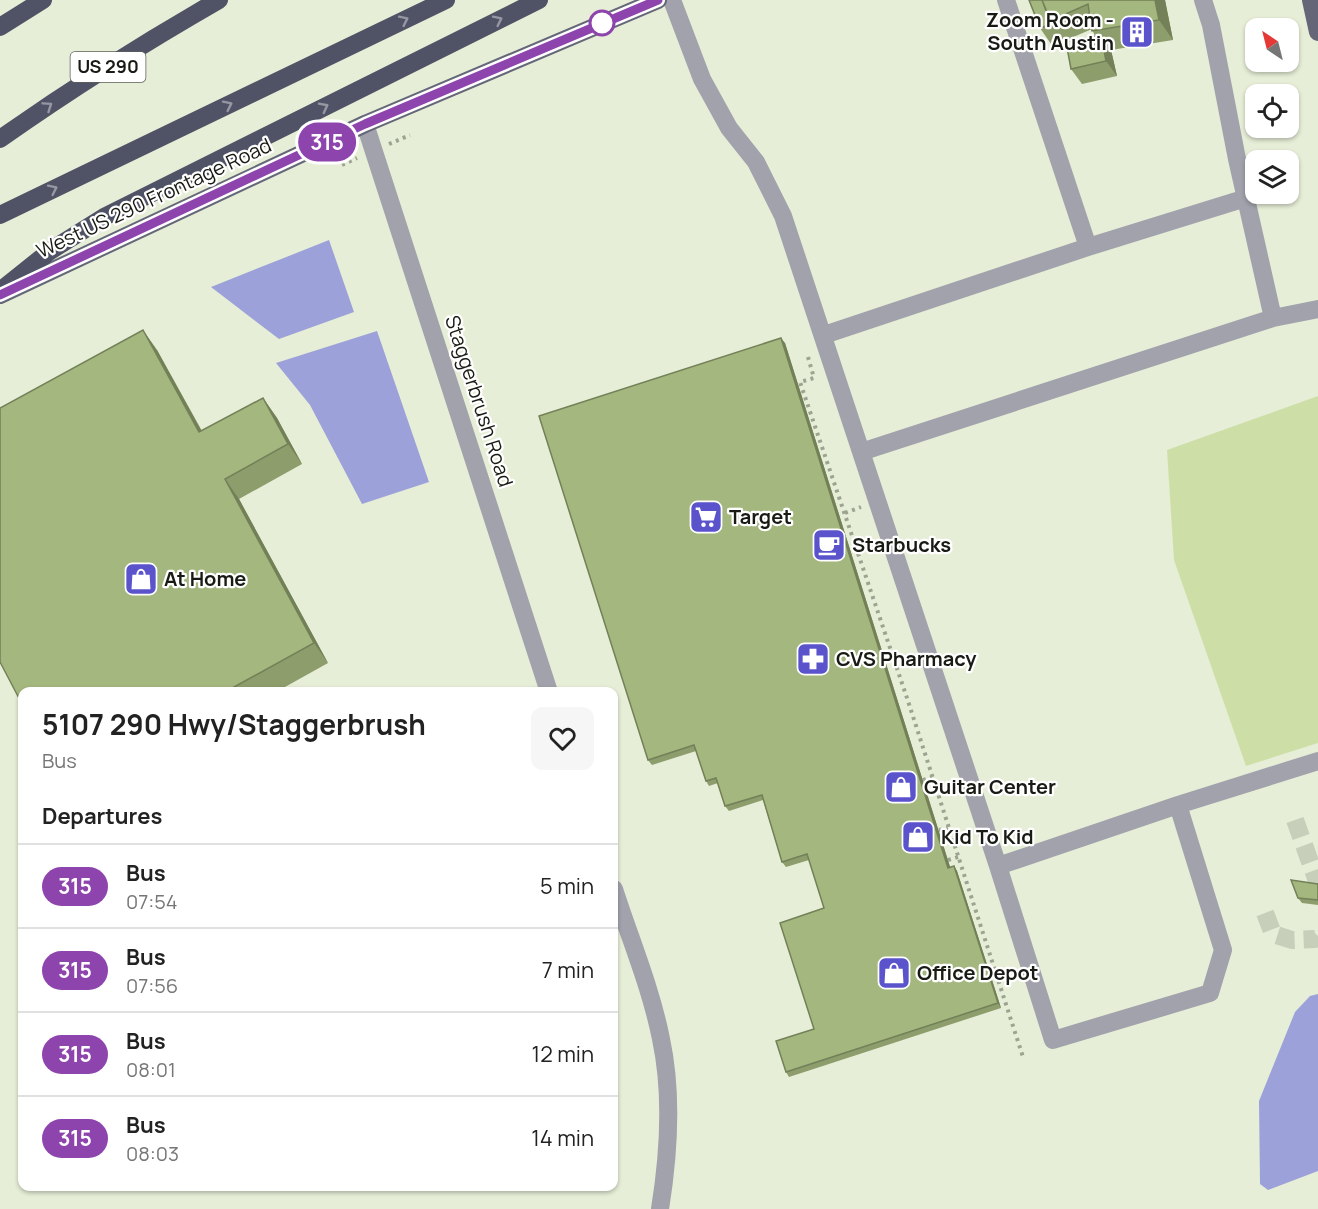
<!DOCTYPE html>
<html lang="en">
<head>
<meta charset="utf-8">
<style>
	body { margin:0; font-family:Manrope,sans-serif; background:#f6f6f6; color:#222; height:100vh; display:flex; flex-direction:column; font-size:22px; white-space:nowrap }
	* { box-sizing:border-box; margin:0 }
	p { font-size:20px; color:#767676 }
	.icon { flex:none; width:33px; height:33px; fill:none; stroke:currentColor; stroke-width:2; stroke-linecap:round; stroke-linejoin:round }
	.map { position:relative; flex:1; overflow:hidden }
	.panel { position:absolute; left:18px; top:687px; width:600px; height:504px; display:flex; flex-direction:column; background:#fff; border-radius:12px; box-shadow:0 2px 4px #0004 }
	.panel>* { flex:none }
	.badge { padding:0 12px; border-radius:20px; font-size:21px; line-height:39px }
	.needle { width:39px; rotate:325deg }
	.fabs { position:absolute; left:1245px; top:18px; display:grid; gap:12px }
	.fabs a { display:grid; place-items:center; width:54px; height:54px; border-radius:12px; background:#fff; box-shadow:0 2px 4px #0004; font-size:30px }
	.map>.badge { position:absolute; translate:-50% -50%; box-shadow:0 0 0 3px #fff }
	h2 { padding:0 24px; font-size:22px; line-height:54px }
	.round { display:grid; place-items:center; flex:none; width:63px; height:63px; border-radius:12px; background:#f6f6f6 }
	.summary { display:flex; align-items:center; justify-content:space-between; height:102px; padding:0 24px }
	h1 { font-size:28px; font-weight:700; line-height:45px }
	ul { padding:0; list-style:none }
	li { display:flex; align-items:center; gap:18px; height:84px; padding:0 24px; border-top:2px solid #e0e0e0 }
	li div { flex:1 }
	li b { display:block; font-size:22px }
	li em { font-style:normal }
	li .badge { min-width:66px; font-weight:700; text-align:center }
	.map>svg:first-child { display:block }
	.green { fill:#cddfa7 }
	.water { fill:#9da1d9 }
	.lines { fill:none; stroke-linecap:round; stroke-linejoin:round }
	.minor-tunnel { stroke:#c7ceba; stroke-width:18; stroke-dasharray:18 9; stroke-linecap:butt }
	.path { stroke:#9da391; stroke-width:4; stroke-dasharray:3 4.5; stroke-linecap:butt }
	.minor { stroke:#a1a2ac; stroke-width:18 }
	.major { stroke:#656778; stroke-width:18 }
	.highway { stroke:#505265; stroke-width:18 }
	.wall { fill:#8d9d6c }
	.shaded-wall { fill:#738058 }
	.building { fill:#a4b77e; stroke:#738058; stroke-width:1.5 }
	.oneway { stroke:#9697a3 }
	.line-casing { stroke:#fff; stroke-width:14 }
	.line { stroke:#8e44ad; stroke-width:9 }
	.stop-dot { fill:#fff; stroke:#8e44ad; stroke-width:3 }
	.labels { text-anchor:middle; stroke-width:4.5; stroke-linejoin:round; paint-order:stroke }
	.shield { fill:#fff; stroke:#5d5f5a; stroke-width:1.5 }
	.shield-label { font-size:18px; font-weight:bold; fill:#181b13 }
	.poi-label { font-size:20px; font-weight:bold; fill:#181b13; stroke:#fff; text-anchor:start }
	.street-label { font-size:20px; fill:#181b13; stroke:#fff }
</style>
</head>
<body>
<div class="map">
<svg width="1318" height="1209" viewBox="0 0 1318 1209">
	<rect width="100%" height="100%" fill="#e6eed7"/>
	<path class="green" d="M1318 396V743L1246 766 1174 560 1167 450Z"/>
	<path class="water" d="M329 240 354 312 279 339 211 287Z
		M377 331 429 482 362 504 310 405 276 363Z
		M1318 994V1171L1268 1190 1260 1184 1259 1101 1295 1012 1310 996Z"/>
	<g class="lines">
		<path class="minor-tunnel" d="M1295 820 1318 884
			M1265 913 1273 934 1292 940 1315 939 1318 936"/>
		<path class="path" d="M389 144 410 135
			M342 165 357 158
			M808 357 814 378 800 382 908 701 1023 1057
			M845 513 861 507
			M923 780 932 777
			M939 830 948 828
			M948 860 958 857"/>
		<path class="minor" d="M672 0 702 79 729 128 756 162 783 216 998 866 1053 1040 1210 993 1223 950 1178 805
			M1006 0 1088 247
			M1203 0 1211 25 1237 159 1273 318 1318 309
			M365 124 549 692
			M824 335 1088 247 1246 198
			M861 452 1273 318
			M998 866 1178 805 1318 761
			M614 889C630 939 651 988 661 1039 673 1095 669 1153 660 1209"/>
		<path class="major" d="M1311 0 1318 32
			M0 295 365 124 658 0"/>
		<path class="highway" d="M0 27 43 0
			M0 139C71 89 144 43 219 0
			M0 215 446 0
			M0 291 50 251 106 216 539 0"/>
	</g>
	<path class="wall" d="M1029 0H1165L1173 40 1111 50 1117 76 1082 84 1071 69 1095 36 1092 29 1064 41 1063 39 1051 44 1040 28Z
		M785 343 950 867 954 866 957 871 1001 1008 789 1077 786 1072 814 1029 824 908 809 860 786 867 782 862 763 800 729 811 725 806 718 783 709 786 706 781 696 751 652 765 648 760Z
		M157 350 202 431 263 398 277 418 302 464 239 499 328 663 276 692H22Z
		M1318 884V905L1302 903 1298 898Z"/>
	<path class="shaded-wall" d="M1155 0H1165L1173 40 1159 20Z
		M1101 35 1111 50 1117 76 1106 61Z
		M143 330 157 350 213 452 199 432Z
		M781 338 785 343 952 873 948 868Z
		M263 398 277 418 302 464 288 444Z
		M225 479 239 499 328 663 314 643Z
		M954 866 957 871 1001 1008 998 1003Z"/>
	<path class="building" d="M1029 0H1042L1052 24 1040 28Z
		M1042 0H1155L1159 20 1092 31 1088 4 1050 21Z
		M1101 35 1106 61 1071 69 1066 42Z
		M143 330 199 432 263 398 288 444 225 479 314 643 225 692H22V704L0 662V408Z
		M781 338 948 868 954 866 998 1003 786 1072 776 1041 814 1029 780 923 824 908 807 854 782 862 762 795 725 806 716 778 706 781 694 745 648 760 539 416Z
		M1291 880 1318 884V900L1298 898Z"/>
	<defs><path id="oneway-chevron" d="M-2-3.5L2.5 0L-2 3.5" fill="none" stroke-width="1.6" stroke-linecap="round" stroke-linejoin="round" transform="scale(1.5)"/></defs>
	<g class="oneway">
		<use href="#oneway-chevron" transform="translate(404 20) rotate(-26)"/>
		<use href="#oneway-chevron" transform="translate(498 20) rotate(-26)"/>
		<use href="#oneway-chevron" transform="translate(228 105) rotate(-26)"/>
		<use href="#oneway-chevron" transform="translate(48 106) rotate(-34)"/>
		<use href="#oneway-chevron" transform="translate(324 107) rotate(-27)"/>
		<use href="#oneway-chevron" transform="translate(53 189) rotate(-26)"/>
	</g>
	<g class="lines">
		<g class="line-casing">
			<path id="line" d="M0 295 365 124 658 0"/>
		</g>
		<use href="#line" class="line"/>
	</g>
	<defs>
		<g id="building-square" transform="scale(1.725)"><rect x="-9" y="-9" width="18" height="18" rx="4" fill="#5a53cb" stroke="#fff"/><path d="M-4-6H4V6H1V3H-1V6H-4ZM-2.5-4.3h1.7v1.8h-1.7ZM.8-4.3h1.7v1.8H.8ZM-2.5-1h1.7V.8h-1.7ZM.8-1h1.7V.8H.8Z" fill="#fff"/></g>
		<g id="supermarket-square" transform="scale(1.725)"><rect x="-9" y="-9" width="18" height="18" rx="4" fill="#5a53cb" stroke="#fff"/><path d="M-6-5.5h2.5l.6 2H6L4.5 2H-2.5L-4.4-4H-6ZM-1.5 3.2a1.3 1.3 0 1 0 .1 0ZM3 3.2a1.3 1.3 0 1 0 .1 0Z" fill="#fff"/></g>
		<g id="cafe-square" transform="scale(1.725)"><rect x="-9" y="-9" width="18" height="18" rx="4" fill="#5a53cb" stroke="#fff"/><path d="M-5.5-4.5H6V0H3Q3 3.5 0 3.5H-2.5Q-5.5 3.5-5.5 0ZM3-3.2v2h1.7v-2ZM-6 4.5H4V6H-6Z" fill="#fff"/></g>
		<g id="shop-square" transform="scale(1.725)"><rect x="-9" y="-9" width="18" height="18" rx="4" fill="#5a53cb" stroke="#fff"/><path d="M-5-2.5h2.3a2.7 3.5 0 0 1 5.4 0H5L5.5 6h-11ZM-1.5-2.5h3a1.5 2.3 0 0 0-3 0Z" fill="#fff"/></g>
		<g id="pharmacy-square" transform="scale(1.725)"><rect x="-9" y="-9" width="18" height="18" rx="4" fill="#5a53cb" stroke="#fff"/><path d="M-2-6h4v4h4v4h-4v4h-4v-4h-4v-4h4Z" fill="#fff"/></g>
	</defs>
	<g fill-rule="evenodd">
		<use href="#building-square" x="1137" y="32"/>
		<use href="#supermarket-square" x="706" y="517"/>
		<use href="#cafe-square" x="829" y="545"/>
		<use href="#shop-square" x="141" y="579"/>
		<use href="#pharmacy-square" x="813" y="659"/>
		<use href="#shop-square" x="901" y="787"/>
		<use href="#shop-square" x="918" y="837"/>
		<use href="#shop-square" x="894" y="973"/>
	</g>
	<circle class="stop-dot" cx="602" cy="23" r="12"/>
	<g class="labels">
		<rect class="shield" x="70.5" y="52" width="75" height="30" rx="4.5"/>
		<g class="shield-label">
			<text x="108" y="73">US 290</text>
		</g>
		<g class="poi-label">
			<text x="1114" y="27" text-anchor="end">Zoom Room -<tspan x="1114" dy="23">South Austin</tspan></text>
			<text x="729" y="524">Target</text>
			<text x="852" y="552">Starbucks</text>
			<text x="164" y="586">At Home</text>
			<text x="836" y="666">CVS Pharmacy</text>
			<text x="924" y="794">Guitar Center</text>
			<text x="941" y="844">Kid To Kid</text>
			<text x="917" y="980">Office Depot</text>
		</g>
		<g class="street-label">
			<text transform="translate(154 198) rotate(-25)" y="7">West US 290 Frontage Road</text>
			<text transform="translate(479 401) rotate(72)" y="7">Staggerbrush Road</text>
		</g>
	</g>
</svg>
<div class="fabs">
<a><svg class="needle" viewBox="-14 -14 28 28"><path d="M0-13l5 13h-10z" fill="#e53935"/><path d="M0 13l5-13h-10z" fill="#767676"/></svg></a>
<a><svg class="icon" aria-label="locate" viewBox="0 0 24 24"><circle cx="12" cy="12" r="6"/><path d="M12 2v4M12 18v4M2 12h4M18 12h4"/></svg></a>
<a><svg class="icon" aria-label="layers" viewBox="0 0 24 24"><path d="M12 4l9 5-9 5-9-5zM3 14l9 5 9-5"/></svg></a>
</div>
<b class="badge" style="left:327px;top:142px;background:#8e44ad;color:#fff">315</b>
<section class="panel">
<div class="summary"><div><h1>5107 290 Hwy/Staggerbrush</h1><p>Bus</p></div><a class="round"><svg class="icon" aria-label="heart" viewBox="0 0 24 24"><path d="M12 20l-8-8c-3-5 5-10 8-4 3-6 11-1 8 4z"/></svg></a></div>
<h2>Departures</h2>
<ul>
<li><span class="badge" style="background:#8e44ad;color:#fff">315</span><div><b>Bus</b><p>07:54</p></div><em>5 min</em></li>
<li><span class="badge" style="background:#8e44ad;color:#fff">315</span><div><b>Bus</b><p>07:56</p></div><em>7 min</em></li>
<li><span class="badge" style="background:#8e44ad;color:#fff">315</span><div><b>Bus</b><p>08:01</p></div><em>12 min</em></li>
<li><span class="badge" style="background:#8e44ad;color:#fff">315</span><div><b>Bus</b><p>08:03</p></div><em>14 min</em></li>
</ul>
</section>
</div>
</body>
</html>
